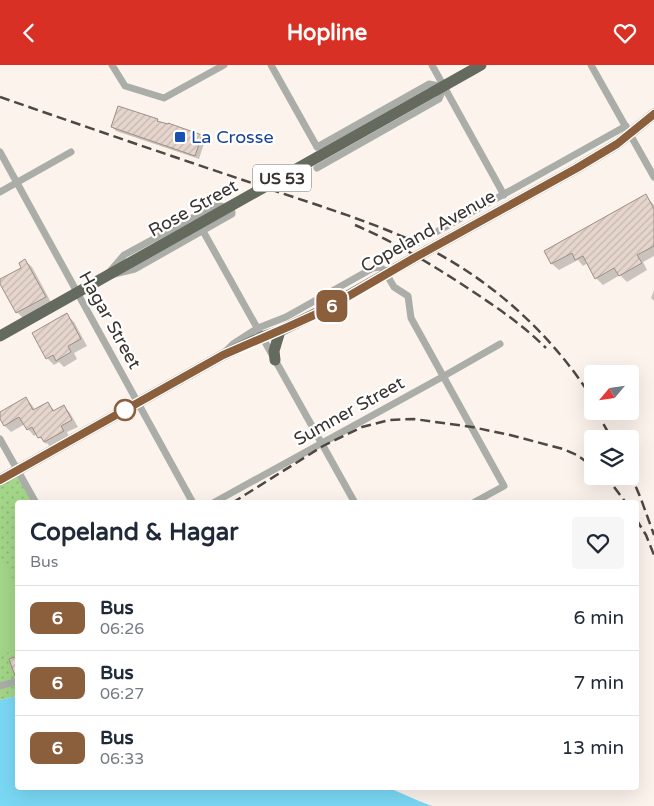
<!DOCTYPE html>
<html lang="en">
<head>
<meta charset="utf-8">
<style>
	body { margin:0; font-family:"Varela Round",sans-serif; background:#f6f6f7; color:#1f2937; height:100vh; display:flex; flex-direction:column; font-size:19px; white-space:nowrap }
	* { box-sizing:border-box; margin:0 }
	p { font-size:16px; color:#747a83 }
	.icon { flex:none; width:28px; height:28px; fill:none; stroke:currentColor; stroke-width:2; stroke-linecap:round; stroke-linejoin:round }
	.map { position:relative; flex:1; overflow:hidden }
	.sheet { position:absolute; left:15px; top:435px; width:624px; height:290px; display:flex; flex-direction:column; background:#fff; border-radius:5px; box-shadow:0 5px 20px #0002 }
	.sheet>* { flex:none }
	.badge { padding:0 10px; border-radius:8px; font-size:18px; line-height:32px }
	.needle { width:32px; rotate:241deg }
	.fabs { position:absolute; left:584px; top:300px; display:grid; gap:10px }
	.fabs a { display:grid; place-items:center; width:55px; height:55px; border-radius:5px; background:#fff; box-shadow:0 5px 20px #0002; font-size:25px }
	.map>.badge { position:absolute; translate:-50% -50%; box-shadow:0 0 0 2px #fff }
	.round { display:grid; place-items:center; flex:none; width:52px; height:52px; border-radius:5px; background:#f6f6f7 }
	.summary { display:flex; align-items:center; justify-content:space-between; height:85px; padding:0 15px }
	h1 { font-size:24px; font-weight:700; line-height:38px }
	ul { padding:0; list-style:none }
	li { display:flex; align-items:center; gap:15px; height:65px; padding:0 15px; border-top:1px solid #e0e1e3 }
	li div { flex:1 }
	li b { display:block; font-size:19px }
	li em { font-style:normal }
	li .badge { min-width:55px; font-weight:700; text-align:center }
	header { display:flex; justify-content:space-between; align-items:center; height:65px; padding:0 15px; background:#d93025; color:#fff; font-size:22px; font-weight:700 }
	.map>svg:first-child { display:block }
	.green { fill:url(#green-dots) }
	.pitch { fill:#a3d688 }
	.water { fill:#7ad8f5 }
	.shadow { fill:#0003 }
	.building { fill:url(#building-hatch); stroke:#9e8f86 }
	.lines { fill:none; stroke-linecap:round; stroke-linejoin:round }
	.minor { stroke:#abaea8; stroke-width:7 }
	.trunk { stroke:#646a5d; stroke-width:11 }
	.rail { stroke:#4f4744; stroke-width:2.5; stroke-dasharray:10 5; stroke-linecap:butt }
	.line-casing { stroke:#fff; stroke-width:11 }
	.line { stroke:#8b5e3c; stroke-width:8 }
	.transit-dot { fill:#1a4fb4; stroke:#fff; stroke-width:2 }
	.stop-dot { fill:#fff; stroke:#8b5e3c; stroke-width:2.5 }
	.labels { text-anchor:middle; stroke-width:4.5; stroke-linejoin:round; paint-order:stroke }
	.shield { fill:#fff; stroke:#74706d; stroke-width:1 }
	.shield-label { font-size:16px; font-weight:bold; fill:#39322f }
	.transit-label { font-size:18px; fill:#164399; stroke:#fff; text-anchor:start }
	.street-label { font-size:18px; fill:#39322f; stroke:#fff }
</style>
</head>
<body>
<header><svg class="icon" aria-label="back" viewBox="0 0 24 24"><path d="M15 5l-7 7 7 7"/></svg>Hopline<svg class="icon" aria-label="heart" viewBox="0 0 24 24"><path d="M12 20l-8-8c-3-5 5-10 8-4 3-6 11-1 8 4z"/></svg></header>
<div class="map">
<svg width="654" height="741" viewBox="0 0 654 741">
	<defs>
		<pattern id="green-dots" width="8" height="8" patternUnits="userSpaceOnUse" patternTransform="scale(1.25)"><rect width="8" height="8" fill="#a3d688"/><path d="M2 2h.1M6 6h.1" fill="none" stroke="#8db876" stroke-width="1.8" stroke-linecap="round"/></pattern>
		<pattern id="building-hatch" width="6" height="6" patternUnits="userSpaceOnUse" patternTransform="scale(1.25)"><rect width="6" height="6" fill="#e5d5cc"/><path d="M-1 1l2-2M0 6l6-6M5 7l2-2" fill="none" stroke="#c5b7b0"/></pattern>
	</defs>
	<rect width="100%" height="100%" fill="#fdf3ed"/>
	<path class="green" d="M17 405 36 437 18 438 17 631 0 635V415Z"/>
	<path class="pitch" d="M0 491 17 522V584L0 590Z"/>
	<path class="water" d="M17 631 18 722H387L419 736 432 741H0V635Z"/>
	<path class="shadow" d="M157 55 160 58 201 71 205 75 199 94 116 66 112 62Z
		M646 131 654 140V191L643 197 647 205 627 217 620 210 603 220 596 213 588 198 583 201 578 195 559 205 552 199 545 186Z
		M25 196 32 202 52 239 24 254 17 247 0 216 23 203Z
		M654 225V236L651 233Z
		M67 250 74 257 87 281 74 288 77 294 64 302 59 297 54 300 47 293Z
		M26 334 32 340 35 345 47 338 55 346 64 341 70 348 78 362 67 367 69 372 51 383 47 378 46 379 37 369 34 371 28 364 25 359 11 367 5 361 0 352V348Z"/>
	<path class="building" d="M118 41 158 54 157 56 168 59V58L202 70 195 91 111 62Z
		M646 129 654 144V181L637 190 642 198 619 211 614 203 595 214 583 191 575 195 572 188 551 199 544 186Z
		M25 194 46 232 16 248 0 219V214L21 203 19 198Z
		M67 248 81 274 68 281 71 287 56 296 53 290 46 294 32 268Z
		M26 332 33 345 48 337 53 346 64 340 72 355 61 361 64 366 44 377 41 372 38 373 32 362 27 365 19 352 4 361 0 354V347Z
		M18 591V611H15L9 594Z"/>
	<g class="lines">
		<path class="minor" d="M112 0 125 21 164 33 224 0
			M271 0 317 82 429 19 444 22 439 34 317 103
			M432 0 504 130
			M591 0 654 112
			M0 87 193 438
			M0 127 71 87
			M216 140C222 141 228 143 232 147V149L135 204 106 211 124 190Z
			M203 166 355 438
			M438 166 626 61
			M226 286 233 279 258 263 286 252 373 203 380 202 384 205 394 222 408 231 411 253 504 421 473 438
			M0 374 36 438
			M213 438 444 311 500 279
			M0 621 18 616"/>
		<path class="trunk" d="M0 271 481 0
			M275 295 274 286 280 266
			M0 415 223 290 262 272 280 266 323 245 414 193 577 103 617 79 654 49"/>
		<path class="rail" d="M0 32C81 60 162 88 243 115 297 134 353 150 406 173 482 206 548 264 592 333
			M355 160C392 176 426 196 460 218 490 238 520 257 546 283
			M596 346 612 374
			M630 408 641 434 654 470
			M604 411 614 422 626 438
			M232 438 323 381 362 362 389 355 414 354 472 362 510 370 563 384 577 390 592 401
			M636 454 646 470 654 490"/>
	</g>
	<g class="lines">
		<g class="line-casing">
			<path id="line" d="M0 415 223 290 290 261 323 246 414 193 577 103 617 79 654 49"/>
		</g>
		<use href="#line" class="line"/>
	</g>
	<rect class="transit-dot" x="174" y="66" width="12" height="12" rx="2.5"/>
	<circle class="stop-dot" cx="125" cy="345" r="10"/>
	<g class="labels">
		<rect class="shield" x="253" y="99.5" width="58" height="27" rx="4"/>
		<g class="shield-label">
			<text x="282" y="119">US 53</text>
		</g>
		<g class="transit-label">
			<text x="191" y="78">La Crosse</text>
		</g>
		<g class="street-label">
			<text transform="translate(193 143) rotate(-29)" y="6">Rose Street</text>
			<text transform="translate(428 166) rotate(-29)" y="6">Copeland Avenue</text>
			<text transform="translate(110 255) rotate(61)" y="6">Hagar Street</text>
			<text transform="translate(349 346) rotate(-29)" y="6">Sumner Street</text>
		</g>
	</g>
</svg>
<div class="fabs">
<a><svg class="needle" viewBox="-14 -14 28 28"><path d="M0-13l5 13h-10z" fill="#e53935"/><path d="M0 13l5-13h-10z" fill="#747a83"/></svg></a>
<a><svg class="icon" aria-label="layers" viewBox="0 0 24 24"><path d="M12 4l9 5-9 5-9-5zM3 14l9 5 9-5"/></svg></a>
</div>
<b class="badge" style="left:332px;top:241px;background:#8b5e3c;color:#fff">6</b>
<section class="sheet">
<div class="summary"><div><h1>Copeland &amp; Hagar</h1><p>Bus</p></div><a class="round"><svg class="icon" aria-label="heart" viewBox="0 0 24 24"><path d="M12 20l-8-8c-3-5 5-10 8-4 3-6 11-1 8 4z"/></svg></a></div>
<ul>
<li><span class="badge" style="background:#8b5e3c;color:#fff">6</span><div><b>Bus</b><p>06:26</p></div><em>6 min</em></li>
<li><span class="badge" style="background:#8b5e3c;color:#fff">6</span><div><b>Bus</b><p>06:27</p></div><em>7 min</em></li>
<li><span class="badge" style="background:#8b5e3c;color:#fff">6</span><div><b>Bus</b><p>06:33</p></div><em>13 min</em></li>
</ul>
</section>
</div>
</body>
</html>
